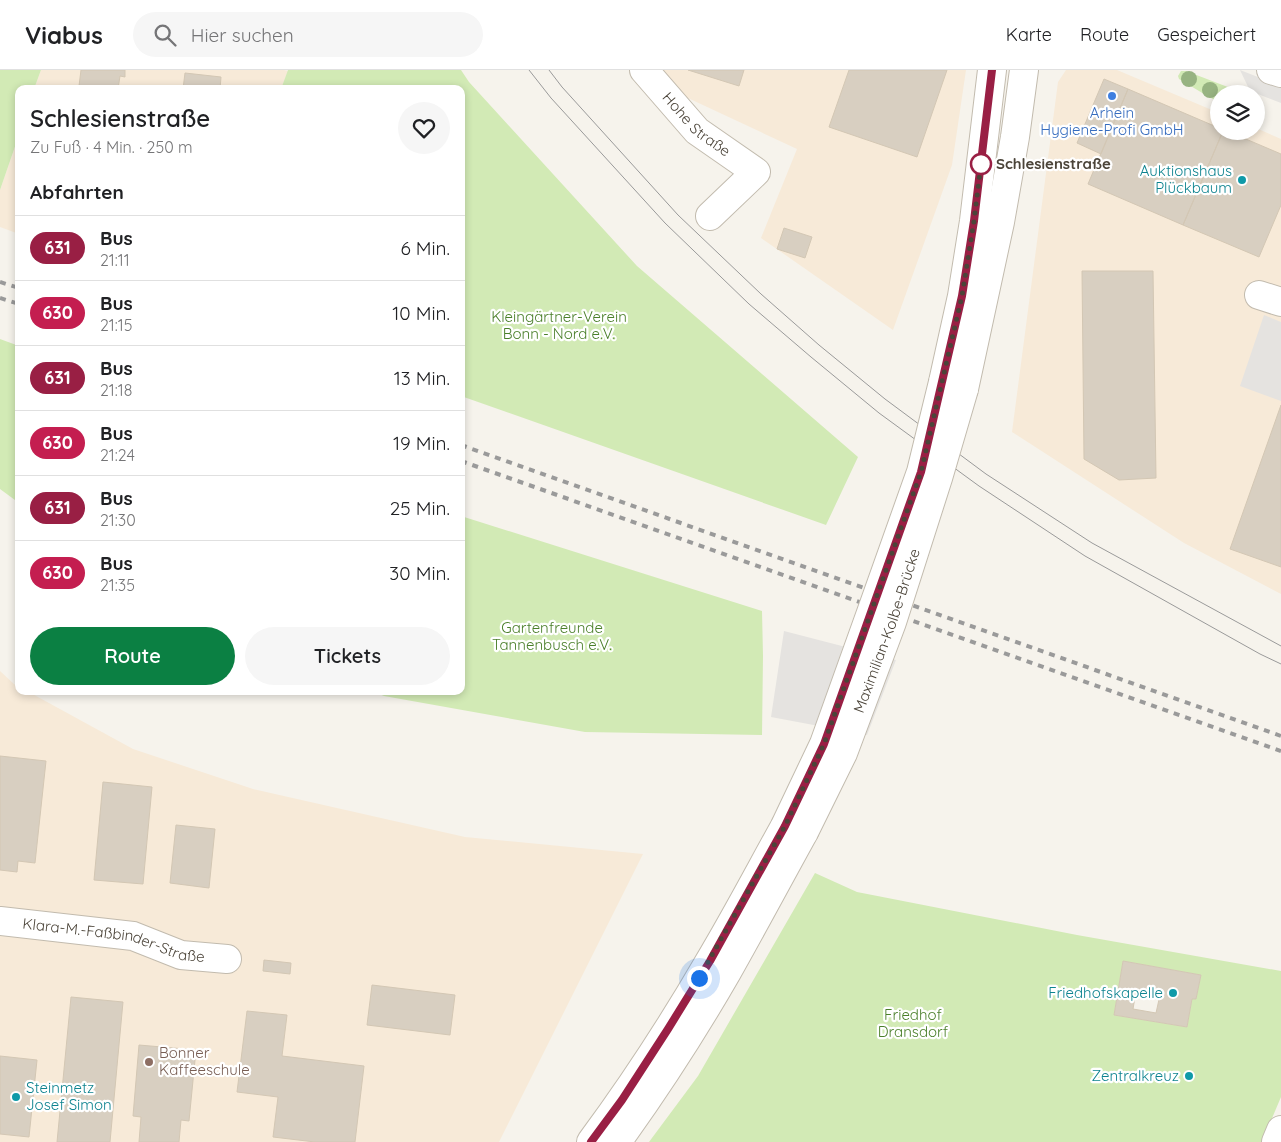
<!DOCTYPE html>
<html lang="de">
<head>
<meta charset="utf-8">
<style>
	body { margin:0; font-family:Quicksand,sans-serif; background:#f6f6f6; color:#202124; height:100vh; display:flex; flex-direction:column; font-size:19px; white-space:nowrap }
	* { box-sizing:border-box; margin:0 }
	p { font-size:16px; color:#757577 }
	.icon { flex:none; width:28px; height:28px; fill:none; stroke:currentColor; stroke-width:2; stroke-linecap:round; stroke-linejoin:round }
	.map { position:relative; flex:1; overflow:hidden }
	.side { position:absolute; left:15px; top:15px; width:450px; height:610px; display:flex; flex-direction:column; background:#fff; border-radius:10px; box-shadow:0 2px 8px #0003 }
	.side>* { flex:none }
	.badge { padding:0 10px; border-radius:16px; font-size:18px; line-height:32px }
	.fabs { position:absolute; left:1210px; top:15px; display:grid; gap:10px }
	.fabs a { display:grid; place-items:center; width:55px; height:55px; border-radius:50%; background:#fff; box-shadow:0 2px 8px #0003; font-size:25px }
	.you { position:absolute; width:25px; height:25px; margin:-12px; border:4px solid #fff; border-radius:50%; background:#1a73e8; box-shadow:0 0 0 8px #1a73e833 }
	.map>.badge { position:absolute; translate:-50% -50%; box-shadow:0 0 0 2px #fff }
	h2 { padding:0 15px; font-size:19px; line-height:45px }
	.round { display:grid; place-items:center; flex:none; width:52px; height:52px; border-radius:26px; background:#f6f6f6 }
	.head { display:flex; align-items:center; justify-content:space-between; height:85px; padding:0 15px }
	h1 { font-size:24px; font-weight:600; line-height:38px }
	.button { display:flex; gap:10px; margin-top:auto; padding:10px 15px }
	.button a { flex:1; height:58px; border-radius:30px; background:#0b8043; color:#fff; font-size:20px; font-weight:600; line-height:58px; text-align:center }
	.button a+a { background:#f6f6f6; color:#202124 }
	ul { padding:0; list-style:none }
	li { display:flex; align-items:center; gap:15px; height:65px; padding:0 15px; border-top:1px solid #e0e0e0 }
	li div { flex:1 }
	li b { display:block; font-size:19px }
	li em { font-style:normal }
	li .badge { min-width:55px; font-weight:700; text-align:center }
	header { display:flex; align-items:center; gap:30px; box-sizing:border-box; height:70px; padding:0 25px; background:#fff; border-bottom:1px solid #e0e0e0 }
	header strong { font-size:24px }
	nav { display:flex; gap:28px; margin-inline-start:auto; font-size:18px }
	.search { width:350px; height:45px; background:#f6f6f6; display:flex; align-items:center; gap:12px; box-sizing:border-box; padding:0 18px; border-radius:28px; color:#757577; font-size:19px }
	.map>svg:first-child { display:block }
	.commercial { fill:#f7ead8 }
	.green { fill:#d2eab5; fill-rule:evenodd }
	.parking { fill:#e5e3e0 }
	.building { fill:#d8cfc1; stroke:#d3c7b4; fill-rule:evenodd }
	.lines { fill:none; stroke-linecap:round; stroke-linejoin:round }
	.minor-casing { stroke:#c2bbae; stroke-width:30 }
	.minor { stroke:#fff; stroke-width:28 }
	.tram { stroke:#9a9a9a; stroke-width:1 }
	.rail { stroke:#9a9a9a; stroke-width:4; stroke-dasharray:6 6; stroke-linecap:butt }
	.minor-bridge-casing { stroke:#c2bbae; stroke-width:30; stroke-linecap:butt }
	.minor-bridge { stroke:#fff; stroke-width:28 }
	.tree { fill:#97b381 }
	.line-casing { stroke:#fff; stroke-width:11 }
	.line { stroke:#991f44; stroke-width:8 }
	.walk { stroke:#4b4439; stroke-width:5; stroke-dasharray:0 9 }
	.shop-dot { fill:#3f7fe0; stroke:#fff; stroke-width:2 }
	.stop-dot { fill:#fff; stroke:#991f44; stroke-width:2.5 }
	.culture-dot { fill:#0f9aa8; stroke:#fff; stroke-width:2 }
	.education-dot { fill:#8d6e63; stroke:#fff; stroke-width:2 }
	.labels { text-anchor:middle; stroke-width:4.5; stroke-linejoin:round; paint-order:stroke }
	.shop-label { font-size:15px; fill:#366cbe; stroke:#fff }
	.street-label { font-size:15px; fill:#4b4439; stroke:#fff }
	.stop-label { font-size:15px; font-weight:bold; fill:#4b4439; stroke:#fff; text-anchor:start }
	.culture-label { font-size:15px; fill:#0d838f; stroke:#fff; text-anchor:end }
	.park-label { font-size:15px; fill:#4a7f2a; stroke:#fff }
	.education-label { font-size:15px; fill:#785e54; stroke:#fff; text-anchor:start }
</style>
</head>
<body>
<header>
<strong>Viabus</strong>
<div class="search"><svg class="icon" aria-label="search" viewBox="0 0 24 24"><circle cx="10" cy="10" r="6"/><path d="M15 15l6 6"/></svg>Hier suchen</div>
<nav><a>Karte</a><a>Route</a><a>Gespeichert</a></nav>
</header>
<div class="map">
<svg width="1281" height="1072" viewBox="0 0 1281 1072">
	<rect width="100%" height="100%" fill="#f6f3ec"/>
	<path class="commercial" d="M41 0H284L288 1 281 19H34Z
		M656 0H966L952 95 893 260 761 168 797 79 675 22Z
		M1066 0H1117L1219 43V61H1256V58L1281 69V524L1184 473 1012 362 1058 12Z
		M19 65V164L0 157V120Z
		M0 601 14 614 19 617V621H27L133 679 253 719 465 767 643 784 499 1072H0Z"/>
	<path class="green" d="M0 0H41L34 19H19V65L0 120Z
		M288 0H461L469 12 637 196 858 387 826 455 461 326V19H281Z
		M1181 1H1186L1233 19 1232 24H1219V32L1209 27 1179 9 1178 6Z
		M0 269 19 276V433L0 419Z
		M461 446 762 541 763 586 762 665 585 662 384 626 372 621H461Z
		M815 803 857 822 1077 865 1281 901V1027L1262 1072H649L698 1006ZM1123 891 1201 905 1196 929H1192L1187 957 1114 945Z"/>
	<path class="parking" d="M1240 0 1281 16V33L1250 21Z
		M1264 245 1281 252V331L1240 316Z
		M784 561 896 590 867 665 771 647Z"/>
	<path class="building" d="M81 0H125V7L120 6 118 19H103L79 16Z
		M688 0H744L739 16Z
		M849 0H947L917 87 829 57Z
		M185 3 221 7 220 19H183Z
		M1104 9 1128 19 1101 84 1077 73Z
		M1128 19 1219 58V61H1223L1183 155 1088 114Z
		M1223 61H1227L1281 84V135L1259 187 1183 155Z
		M784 158 812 167 805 188 777 179Z
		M1082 201H1153L1156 408 1119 410 1084 389Z
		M1281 335V497L1230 479Z
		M0 686 46 691 35 793 18 791 17 802 0 800Z
		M103 712 152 717 143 814 94 810Z
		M176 755 215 759 209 818 170 813Z
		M264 890 291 893 290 904 263 901Z
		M1123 891 1201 905 1196 929H1192L1187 957 1114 945ZM1136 921 1160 925 1156 943 1133 939Z
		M372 915 455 925 450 965 367 955Z
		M71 927 123 932 110 1072H57Z
		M247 941 287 945 282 986 364 996 355 1072H315L273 1067 278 1027 237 1022Z
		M139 975 196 980 189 1051 181 1050 179 1072H139L141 1047 133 1046Z
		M0 986 37 990 29 1067 0 1064Z"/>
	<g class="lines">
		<g class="minor-casing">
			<g id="minor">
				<path id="s1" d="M644 0 697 61 756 102 710 146"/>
				<path d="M1271 0 1281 3"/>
				<path d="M1259 225 1281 232"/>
				<path d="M943 312 962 226 974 151 992 0"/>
				<path d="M964 319 1000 152 1015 67 1024 0"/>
				<path id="s2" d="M0 851 133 866 181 885 227 889"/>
				<path d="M591 1072C634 1014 673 954 709 892 736 847 760 801 785 756"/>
				<path d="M617 1072C656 1018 693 961 727 902 753 856 778 809 804 762"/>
				<path d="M1276 1072 1281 1060"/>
			</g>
		</g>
		<use href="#minor" class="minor"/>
		<path class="tram" d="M529 0 551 28 665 153 749 234 811 287 879 343 979 416 1085 486 1260 584 1281 594
			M549 0 562 17 678 145 761 224 819 275 885 329 986 404 1092 473 1281 576"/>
		<path class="rail" d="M0 212 19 218
			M0 228 19 234
			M461 375 1281 666
			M461 391 1281 681"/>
		<g class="minor-bridge-casing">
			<g id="minor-bridge">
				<path d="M785 756 824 674 872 540 921 402 943 312"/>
				<path id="s3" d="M804 762 843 683 892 552 938 408 964 319"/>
			</g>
		</g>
		<use href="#minor-bridge" class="minor-bridge"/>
	</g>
	<g class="tree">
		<circle cx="1189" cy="9" r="8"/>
		<circle cx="1210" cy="20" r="8"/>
	</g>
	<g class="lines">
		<g class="line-casing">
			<path id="line" d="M591 1072 622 1030 668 959 710 891 785 756 824 674 921 402 962 226 974 151 992 0"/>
		</g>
		<use href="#line" class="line"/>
		<path class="walk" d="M699 908 785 756 824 674 921 402 962 226 974 151 981 94"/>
	</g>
	<circle class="shop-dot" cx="1112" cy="26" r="5"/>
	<circle class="stop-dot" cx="981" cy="94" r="10"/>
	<g class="culture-dot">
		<circle cx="1242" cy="110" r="5"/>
		<circle cx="1173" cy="923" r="5"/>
		<circle cx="1189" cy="1006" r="5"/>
		<circle cx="16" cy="1027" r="5"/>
	</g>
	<circle class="education-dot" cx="149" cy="992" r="5"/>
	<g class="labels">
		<g class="shop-label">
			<text x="1112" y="48">Arhein<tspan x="1112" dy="17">Hygiene-Profi GmbH</tspan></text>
		</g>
		<g class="street-label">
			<text dy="5" stroke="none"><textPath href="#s1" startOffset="76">Hohe Straße</textPath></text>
			<text dy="5" stroke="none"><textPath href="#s3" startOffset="218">Maximilian-Kolbe-Brücke</textPath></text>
			<text dy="5" stroke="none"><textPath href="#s2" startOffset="116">Klara-M.-Faßbinder-Straße</textPath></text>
		</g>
		<g class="stop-label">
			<text x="996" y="99">Schlesienstraße</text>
		</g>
		<g class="culture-label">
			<text x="1232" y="106">Auktionshaus<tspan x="1232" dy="17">Plückbaum</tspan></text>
			<text x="1163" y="928">Friedhofskapelle</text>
			<text x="1179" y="1011">Zentralkreuz</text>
			<text x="26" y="1023" text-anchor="start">Steinmetz<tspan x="26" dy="17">Josef Simon</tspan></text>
		</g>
		<g class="park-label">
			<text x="559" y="252">Kleingärtner-Verein<tspan x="559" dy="17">Bonn - Nord e.V.</tspan></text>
			<text x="552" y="563">Gartenfreunde<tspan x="552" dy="17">Tannenbusch e.V.</tspan></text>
			<text x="913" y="950">Friedhof<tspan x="913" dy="17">Dransdorf</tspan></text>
		</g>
		<g class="education-label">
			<text x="159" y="988">Bonner<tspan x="159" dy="17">Kaffeeschule</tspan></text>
		</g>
	</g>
</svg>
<div class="fabs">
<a><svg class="icon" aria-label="layers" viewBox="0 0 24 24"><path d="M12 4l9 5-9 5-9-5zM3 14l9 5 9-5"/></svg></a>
</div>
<div class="you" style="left:699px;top:908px"></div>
<section class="side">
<div class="head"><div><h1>Schlesienstraße</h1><p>Zu Fuß · 4 Min. · 250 m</p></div><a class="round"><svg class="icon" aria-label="heart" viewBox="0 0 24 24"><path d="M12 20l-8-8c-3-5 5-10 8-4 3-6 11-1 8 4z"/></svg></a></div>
<h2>Abfahrten</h2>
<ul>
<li><span class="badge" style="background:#991f44;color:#fff">631</span><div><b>Bus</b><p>21:11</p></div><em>6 Min.</em></li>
<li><span class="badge" style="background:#c41e50;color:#fff">630</span><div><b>Bus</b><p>21:15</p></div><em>10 Min.</em></li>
<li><span class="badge" style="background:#991f44;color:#fff">631</span><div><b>Bus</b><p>21:18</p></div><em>13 Min.</em></li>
<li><span class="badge" style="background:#c41e50;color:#fff">630</span><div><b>Bus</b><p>21:24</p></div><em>19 Min.</em></li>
<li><span class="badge" style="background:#991f44;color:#fff">631</span><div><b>Bus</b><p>21:30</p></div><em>25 Min.</em></li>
<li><span class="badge" style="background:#c41e50;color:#fff">630</span><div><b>Bus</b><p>21:35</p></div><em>30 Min.</em></li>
</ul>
<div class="button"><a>Route</a><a>Tickets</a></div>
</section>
</div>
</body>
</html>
